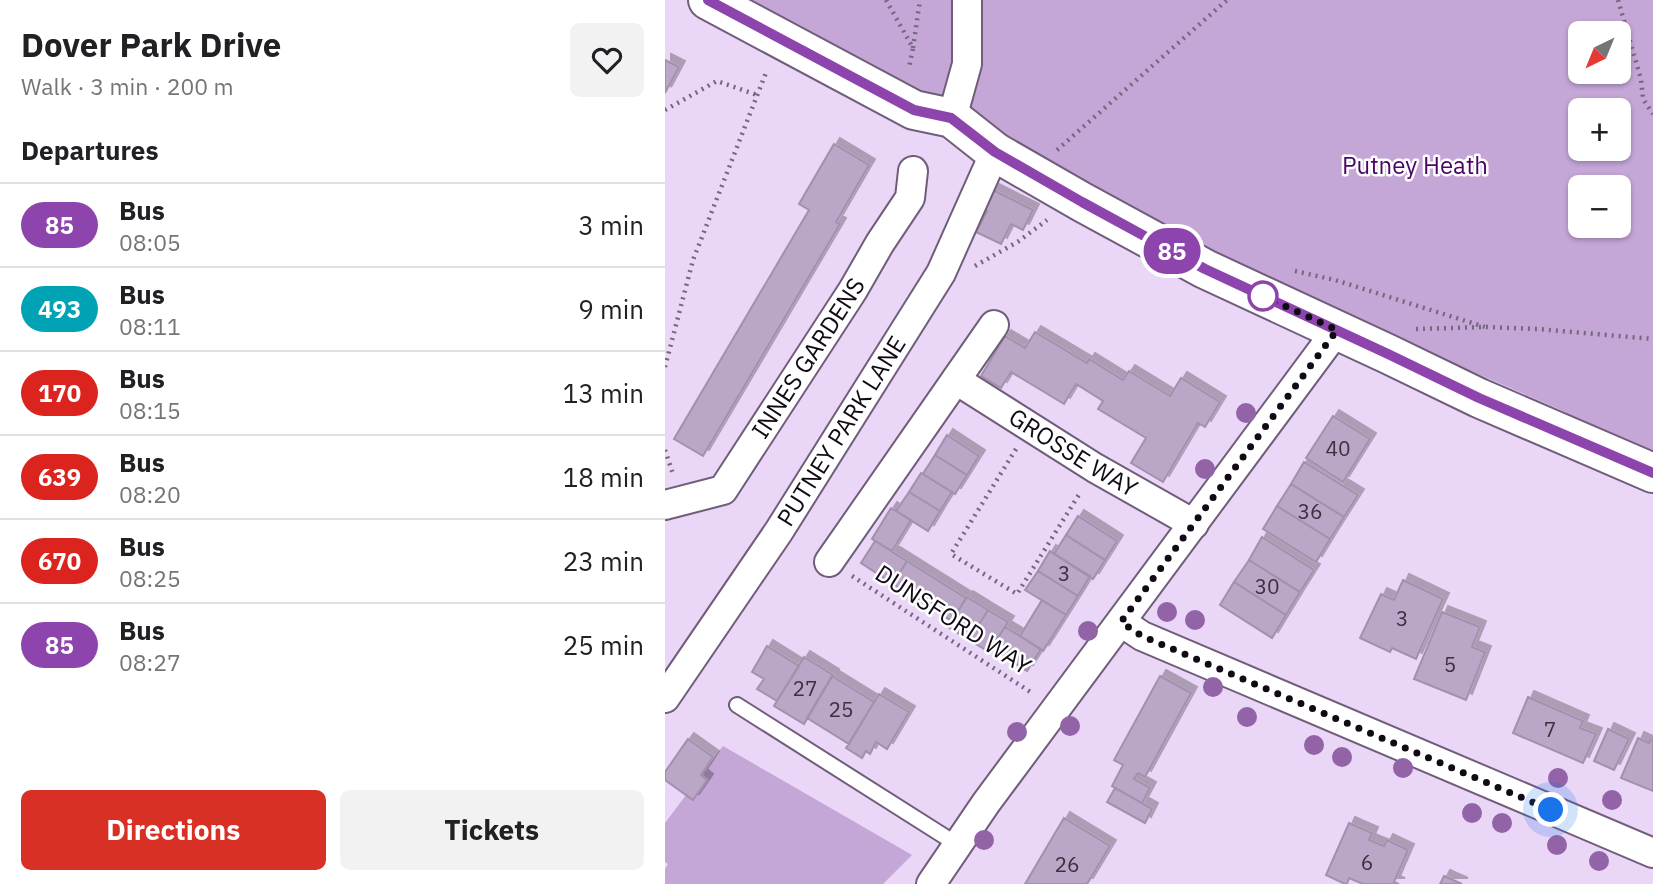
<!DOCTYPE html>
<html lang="en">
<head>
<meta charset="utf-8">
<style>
	body { margin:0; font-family:"IBM Plex Sans",sans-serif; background:#f2f2f2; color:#202124; height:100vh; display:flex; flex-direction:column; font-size:26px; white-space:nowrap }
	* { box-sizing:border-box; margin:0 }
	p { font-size:23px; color:#757577 }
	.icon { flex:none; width:38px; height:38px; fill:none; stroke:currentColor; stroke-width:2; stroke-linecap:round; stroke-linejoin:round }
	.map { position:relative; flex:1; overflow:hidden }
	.drawer { display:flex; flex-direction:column; background:#fff; width:665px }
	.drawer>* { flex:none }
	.badge { padding:0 14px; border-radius:23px; font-size:24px; line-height:46px }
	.needle { width:46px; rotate:223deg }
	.fabs { position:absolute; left:903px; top:21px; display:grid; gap:14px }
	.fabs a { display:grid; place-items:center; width:63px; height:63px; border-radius:10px; background:#fff; box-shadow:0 2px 5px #0004; font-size:35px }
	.you { position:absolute; width:35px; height:35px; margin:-18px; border:5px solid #fff; border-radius:50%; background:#1a73e8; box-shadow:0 0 0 10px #1a73e833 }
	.map>.badge { position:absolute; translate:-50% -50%; box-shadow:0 0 0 4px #fff }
	h2 { padding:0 21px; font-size:26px; line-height:63px }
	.round { display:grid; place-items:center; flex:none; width:74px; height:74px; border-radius:10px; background:#f2f2f2 }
	.summary { display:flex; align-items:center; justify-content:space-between; height:119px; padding:0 21px }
	h1 { font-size:33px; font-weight:800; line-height:52px }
	.primary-button { display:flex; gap:14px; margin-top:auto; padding:14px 21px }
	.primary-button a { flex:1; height:80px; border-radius:10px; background:#d93025; color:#fff; font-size:28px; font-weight:800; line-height:80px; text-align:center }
	.primary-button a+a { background:#f2f2f2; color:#202124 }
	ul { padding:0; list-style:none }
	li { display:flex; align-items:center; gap:21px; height:84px; padding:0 21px; border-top:2px solid #e0e0e0 }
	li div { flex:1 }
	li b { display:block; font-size:26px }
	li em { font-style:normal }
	li .badge { min-width:77px; font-weight:700; text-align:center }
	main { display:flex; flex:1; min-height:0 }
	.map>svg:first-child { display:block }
	.green { fill:#c4a6d7; fill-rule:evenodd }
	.building { fill:#baa6c6; stroke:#a290ae; stroke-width:2; filter:url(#shadow) }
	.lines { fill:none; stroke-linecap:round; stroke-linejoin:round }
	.lane-casing { stroke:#6f5d7a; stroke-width:18 }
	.street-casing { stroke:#6f5d7a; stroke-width:32 }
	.secondary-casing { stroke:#6f5d7a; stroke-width:42 }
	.path { stroke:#75687d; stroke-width:4.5; stroke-dasharray:2 5; stroke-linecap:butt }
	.lane { stroke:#fff; stroke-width:14 }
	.street { stroke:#fff; stroke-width:28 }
	.secondary { stroke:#fff; stroke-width:38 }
	.tree { fill:#9263a7 }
	.line-casing { stroke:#fff; stroke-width:16 }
	.line { stroke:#8e44ad; stroke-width:10 }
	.walk { stroke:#110a15; stroke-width:7; stroke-dasharray:0 12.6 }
	.stop-dot { fill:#fff; stroke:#8e44ad; stroke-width:3.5 }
	.labels { text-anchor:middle; stroke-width:5; stroke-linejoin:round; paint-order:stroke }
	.number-label { font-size:21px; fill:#3b3141 }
	.park-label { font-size:24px; fill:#4a0566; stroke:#fff }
	.street-label { font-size:24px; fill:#110a15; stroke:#fff }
</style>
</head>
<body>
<main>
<section class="drawer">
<div class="summary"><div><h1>Dover Park Drive</h1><p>Walk · 3 min · 200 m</p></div><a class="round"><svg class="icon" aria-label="heart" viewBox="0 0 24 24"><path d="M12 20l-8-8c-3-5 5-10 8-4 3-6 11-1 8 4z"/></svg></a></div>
<h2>Departures</h2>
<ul>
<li><span class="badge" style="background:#8e44ad;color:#fff">85</span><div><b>Bus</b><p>08:05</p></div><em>3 min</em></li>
<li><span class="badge" style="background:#00a3b4;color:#fff">493</span><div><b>Bus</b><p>08:11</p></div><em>9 min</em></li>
<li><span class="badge" style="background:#dc241f;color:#fff">170</span><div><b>Bus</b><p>08:15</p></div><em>13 min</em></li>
<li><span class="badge" style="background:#dc241f;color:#fff">639</span><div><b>Bus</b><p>08:20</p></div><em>18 min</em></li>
<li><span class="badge" style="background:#dc241f;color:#fff">670</span><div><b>Bus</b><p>08:25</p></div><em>23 min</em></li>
<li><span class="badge" style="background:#8e44ad;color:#fff">85</span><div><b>Bus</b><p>08:27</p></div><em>25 min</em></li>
</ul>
<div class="primary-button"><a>Directions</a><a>Tickets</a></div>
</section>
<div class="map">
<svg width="988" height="884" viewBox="0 0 988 884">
	<defs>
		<filter id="shadow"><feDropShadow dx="6" dy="-6" stdDeviation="0" flood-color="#0004"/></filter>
	</defs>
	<rect width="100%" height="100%" fill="#ead6f7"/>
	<path class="green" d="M83 0H988V454L925 426 896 410 624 292 501 232ZM915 33H954V72H915ZM915 110H954V149H915ZM915 187H954V226H915Z
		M58 746 247 855 218 884H0V869L3 864 0 862V823L21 795 28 800 42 780 36 775Z"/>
	<path class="building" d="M0 60 14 67 0 93Z
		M169 144 204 165 171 222 175 224 38 456 9 439 144 210 134 204Z
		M326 189 368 210 358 230 346 224 336 244 311 232 322 211 316 209Z
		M370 332 422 363 424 359 458 380 464 371 505 396 516 378 555 402 540 427 533 423 498 482 466 463 481 438 433 409 438 401 411 384 399 404 346 372 336 388 316 376 340 336 360 348Z
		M668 416 705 439 678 482 641 458Z
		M282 435 314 456 302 475 270 455Z
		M270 455 302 475 290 494 258 474Z
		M639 462 693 495 679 517 626 484Z
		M256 473 287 492 275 511 244 492Z
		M626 484 679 517 665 539 612 506Z
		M244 492 275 511 263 531 231 511Z
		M612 506 665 539 651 562 598 529Z
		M226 508 246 520 227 551 207 539Z
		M413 516 452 541 440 560 401 535Z
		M401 535 440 560 428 579 389 554Z
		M597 537 649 570 635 592 584 560Z
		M210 541 242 561 228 584 196 563Z
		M385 551 425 576 413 596 373 571Z
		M584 560 635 592 621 615 569 582Z
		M242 561 301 598 287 621 228 584Z
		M373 571 413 596 401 615 360 590Z
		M738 580 778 599 751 659 727 648 725 652 695 638 716 594 729 600Z
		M569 582 621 615 607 638 555 605Z
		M302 597 323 610 304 640 283 627Z
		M377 600 401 615 378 651 355 636Z
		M323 610 343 622 324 652 304 640Z
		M777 612 815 627 807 647 820 652 801 700 749 679Z
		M340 627 376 649 362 671 326 648Z
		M102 646 134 666 112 701 92 689 99 679 87 672Z
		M139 657 168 675 139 724 109 706Z
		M167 676 209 702 184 744 142 718Z
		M495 676 526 693 480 777 473 773 469 779 485 788 477 803 447 786 458 765 449 760Z
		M214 694 244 712 222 749 211 742 205 754 201 751 197 758 181 748Z
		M863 697 918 721 915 728 931 734 918 763 848 733Z
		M943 729 964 739 949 770 929 761Z
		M973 738 984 743 986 739 988 740V791L956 778Z
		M23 739 48 757 36 775 42 780 28 800 0 780V772Z
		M450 788 487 809 480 823 442 802Z
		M399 818 445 846 422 884H360Z
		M684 823 707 833 704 840 719 846 722 840 743 850 729 882 734 884H698L684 878 682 884H680L661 875Z
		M779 876 797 884H775Z"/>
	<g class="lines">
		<g class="lane-casing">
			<path id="lane" d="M72 705 293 845"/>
		</g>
		<g class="street-casing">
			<g id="street">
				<path d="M287 118 302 64V0"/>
				<path id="s1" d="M291 380 430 468 529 524"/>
				<path id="s2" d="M0 505 58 490 188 290 215 243 245 198 248 171"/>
				<path d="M164 562 329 325"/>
				<path d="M456 622 477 636 988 853"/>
				<path id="s3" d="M0 698 114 531 276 273 330 152"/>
				<path d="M266 884 321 803 672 330"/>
			</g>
		</g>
		<g class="secondary-casing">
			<path id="secondary" d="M43 0 249 110 287 118 330 152 417 202 540 269 723 354 814 398 988 473"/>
		</g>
		<path class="path" d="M221 0 248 48 244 68
			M953 0 976 79 978 99 988 114
			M248 48 255 0
			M0 110 52 81 92 95
			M392 150 562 0
			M310 266 354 241 382 220
			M630 271 670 280 820 327
			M751 329 820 327 873 329 988 339
			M0 367 28 260 102 70
			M351 449 286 554 352 594 415 493
			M0 450 8 474
			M187 576 367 693"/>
		<use href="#lane" class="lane"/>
		<use href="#street" class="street"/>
		<use href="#secondary" class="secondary"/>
	</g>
	<g class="tree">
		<circle cx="581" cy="413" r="10"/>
		<circle cx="540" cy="469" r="10"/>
		<circle cx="502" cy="612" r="10"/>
		<circle cx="530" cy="620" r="10"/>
		<circle cx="423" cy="631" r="10"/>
		<circle cx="548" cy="687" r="10"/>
		<circle cx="582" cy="717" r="10"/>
		<circle cx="405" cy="726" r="10"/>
		<circle cx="352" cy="732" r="10"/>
		<circle cx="649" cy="745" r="10"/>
		<circle cx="677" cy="757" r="10"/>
		<circle cx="738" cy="768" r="10"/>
		<circle cx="893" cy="778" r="10"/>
		<circle cx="947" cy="800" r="10"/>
		<circle cx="807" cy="813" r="10"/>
		<circle cx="837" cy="823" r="10"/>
		<circle cx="319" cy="840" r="10"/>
		<circle cx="892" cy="845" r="10"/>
		<circle cx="934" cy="861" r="10"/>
	</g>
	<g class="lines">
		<g class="line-casing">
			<path id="line" d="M43 0 249 110 286 118 330 152 417 202 540 269 723 354 814 398 988 473"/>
		</g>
		<use href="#line" class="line"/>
		<path class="walk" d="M598 296 672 330 456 622 477 636 886 810"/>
	</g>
	<circle class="stop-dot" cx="598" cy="296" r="14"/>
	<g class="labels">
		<g class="number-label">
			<text x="673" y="456">40</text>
			<text x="645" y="519">36</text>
			<text x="399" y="581">3</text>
			<text x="602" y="594">30</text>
			<text x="737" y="626">3</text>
			<text x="785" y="672">5</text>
			<text x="140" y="696">27</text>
			<text x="176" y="717">25</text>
			<text x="885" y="737">7</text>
			<text x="702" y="870">6</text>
			<text x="402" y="872">26</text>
		</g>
		<g class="park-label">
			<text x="750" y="174">Putney Heath</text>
		</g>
		<g class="street-label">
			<text dy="8" stroke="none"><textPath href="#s2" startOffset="217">INNES GARDENS</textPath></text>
			<text dy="8" stroke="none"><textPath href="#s3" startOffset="320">PUTNEY PARK LANE</textPath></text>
			<text dy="8" stroke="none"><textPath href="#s1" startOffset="138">GROSSE WAY</textPath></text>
			<text transform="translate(288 620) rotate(33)" y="8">DUNSFORD WAY</text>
		</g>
	</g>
</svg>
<div class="fabs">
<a><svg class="needle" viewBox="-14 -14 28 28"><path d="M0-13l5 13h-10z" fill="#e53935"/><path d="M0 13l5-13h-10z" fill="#757577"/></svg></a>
<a>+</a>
<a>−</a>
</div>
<div class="you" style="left:886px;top:810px"></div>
<b class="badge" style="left:507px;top:251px;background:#8e44ad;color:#fff">85</b>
</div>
</main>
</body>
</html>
